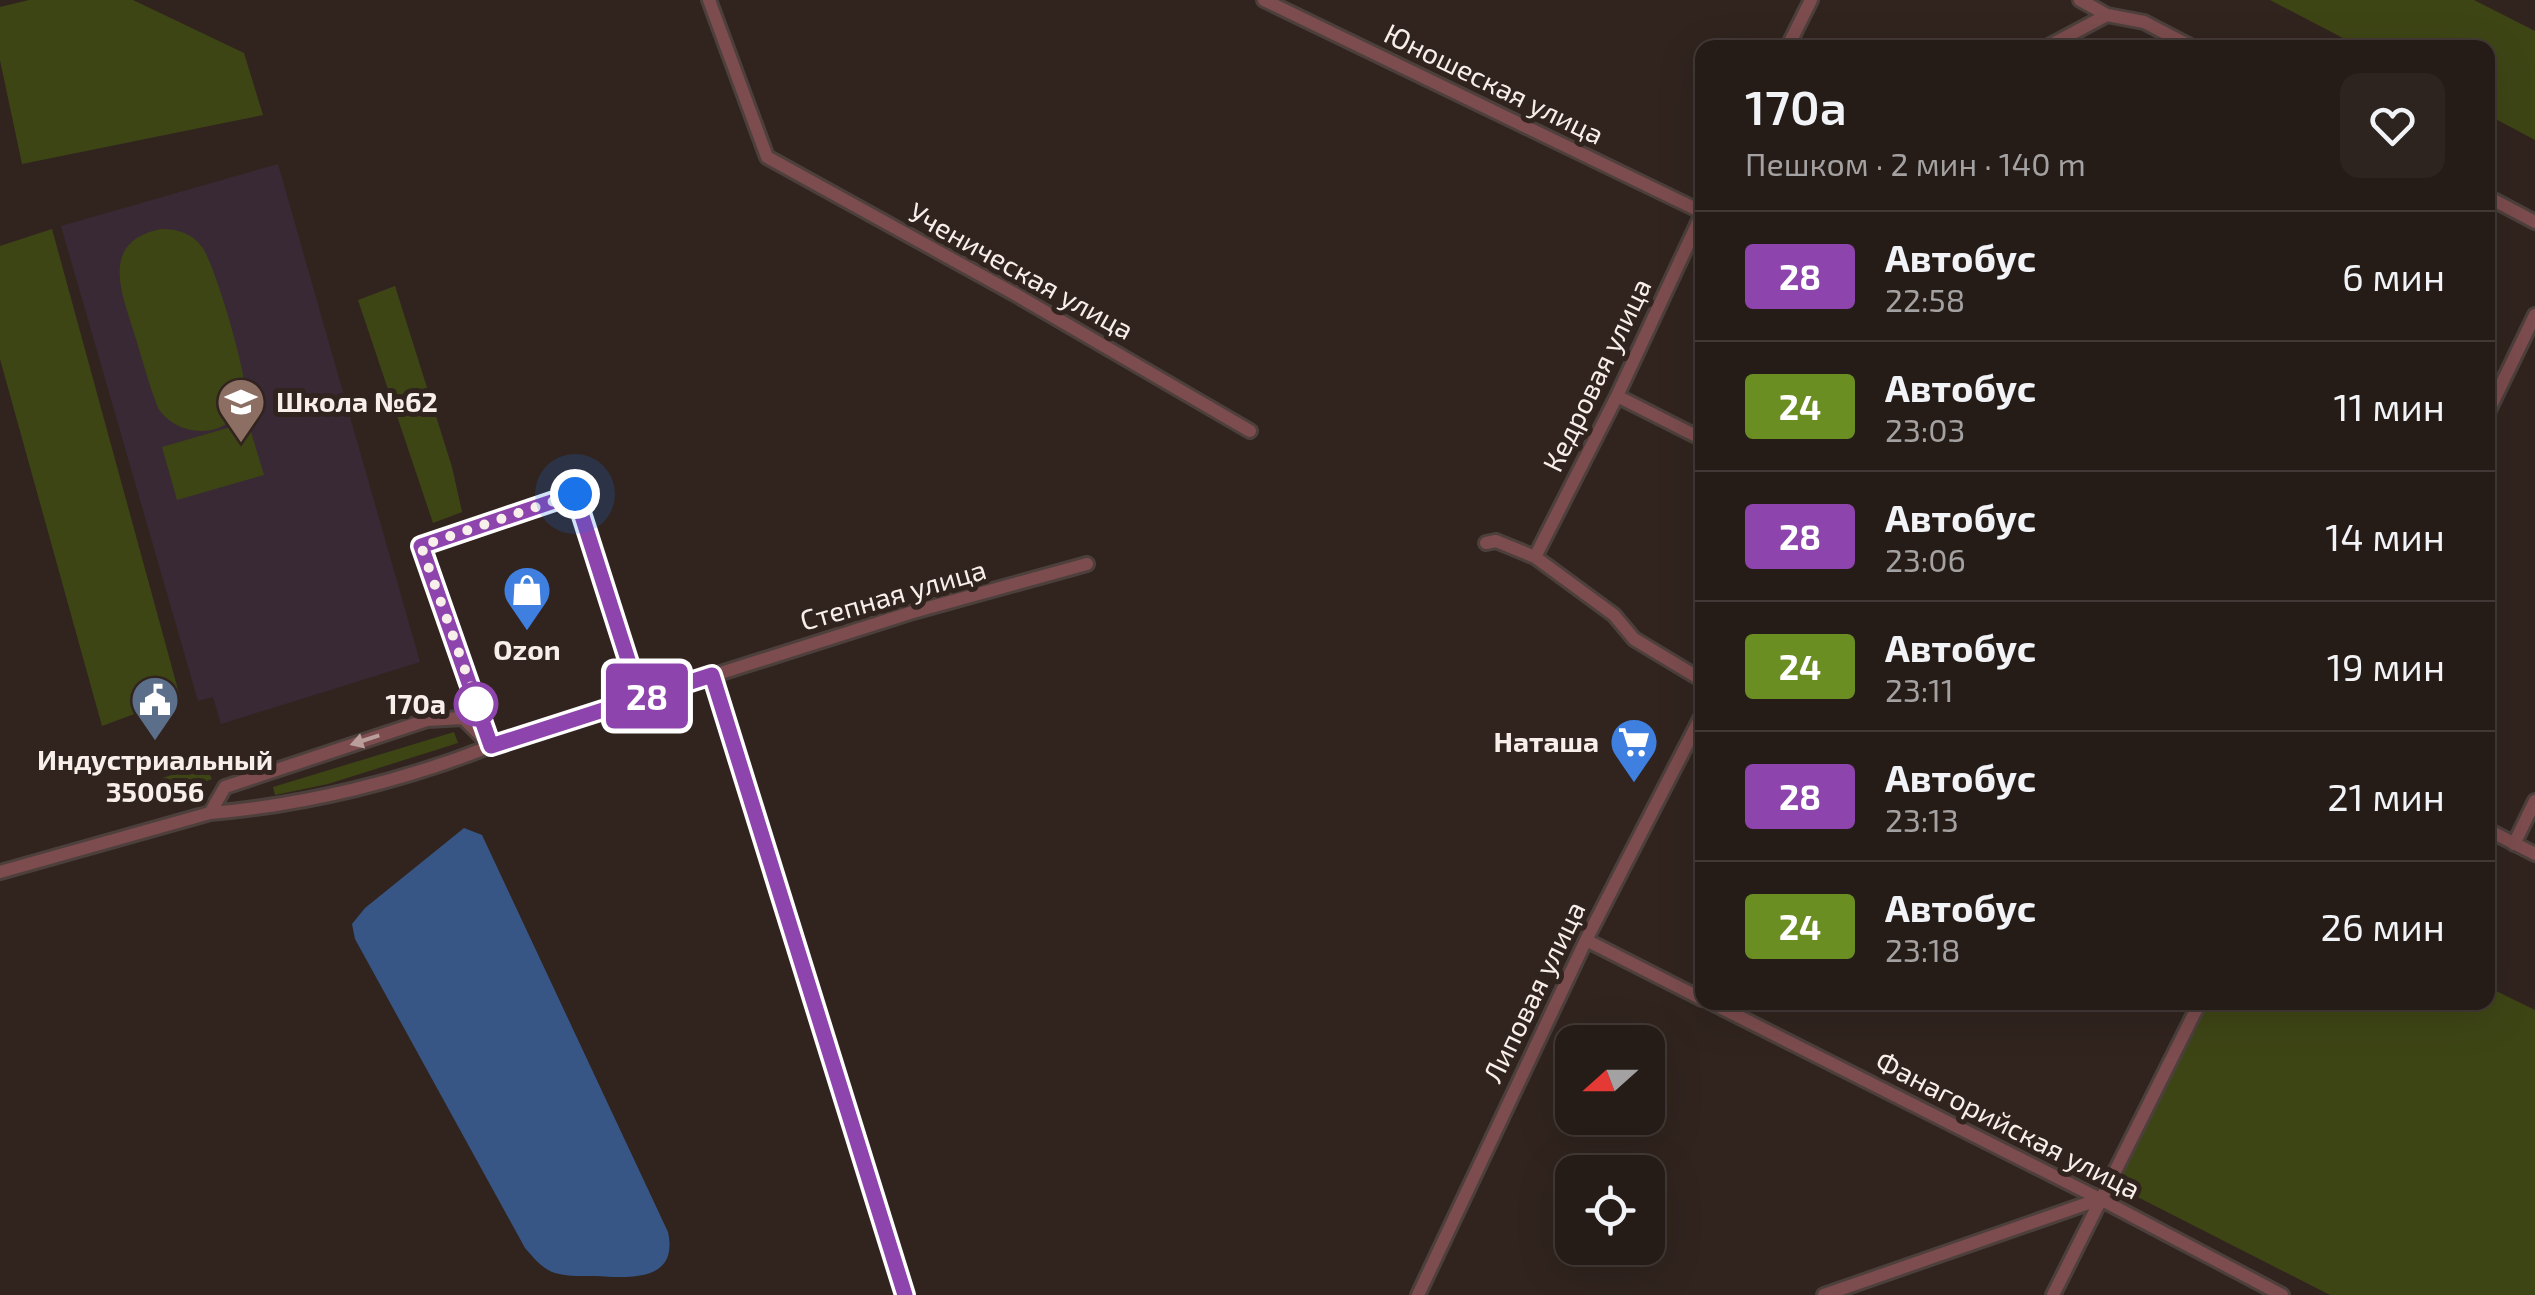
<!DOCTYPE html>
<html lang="ru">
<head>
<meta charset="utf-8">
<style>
	body { margin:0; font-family:"Exo 2",sans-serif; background:#2d2420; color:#f1f3f6; height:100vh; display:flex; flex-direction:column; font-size:38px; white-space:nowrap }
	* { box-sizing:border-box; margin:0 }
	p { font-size:32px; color:#a3a1a1 }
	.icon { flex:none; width:55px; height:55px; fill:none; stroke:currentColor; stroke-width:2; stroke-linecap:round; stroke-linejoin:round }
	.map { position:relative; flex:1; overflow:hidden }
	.side { position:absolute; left:1695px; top:40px; width:800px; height:970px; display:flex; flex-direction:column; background:#251b17; border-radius:20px; box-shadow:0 10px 40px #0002,0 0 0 2px #423936 }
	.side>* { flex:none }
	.badge { padding:0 20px; border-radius:8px; font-size:35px; line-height:65px }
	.needle { width:65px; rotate:249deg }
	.buttons { position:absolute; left:1555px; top:1025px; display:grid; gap:20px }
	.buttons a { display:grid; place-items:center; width:110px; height:110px; border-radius:20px; background:#251b17; box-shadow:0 10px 40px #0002,0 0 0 2px #423936; font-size:50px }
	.you { position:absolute; width:50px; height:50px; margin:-25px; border:8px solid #fff; border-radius:50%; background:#1a73e8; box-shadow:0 0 0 15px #1a73e833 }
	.map>.badge { position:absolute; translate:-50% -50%; box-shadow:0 0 0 5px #fff }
	.round { display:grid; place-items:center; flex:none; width:105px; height:105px; border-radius:20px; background:#2d2420 }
	.head { display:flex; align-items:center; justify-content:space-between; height:170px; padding:0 50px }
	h1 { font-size:48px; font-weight:600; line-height:75px }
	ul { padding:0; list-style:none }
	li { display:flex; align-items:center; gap:30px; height:130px; padding:0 50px; border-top:2px solid #423936 }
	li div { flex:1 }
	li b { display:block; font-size:38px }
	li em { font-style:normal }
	li .badge { min-width:110px; font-weight:700; text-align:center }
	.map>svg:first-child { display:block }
	.education { fill:#382935 }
	.green { fill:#3e4515 }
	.water { fill:#375685 }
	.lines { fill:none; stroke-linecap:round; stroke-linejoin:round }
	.street-casing { stroke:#4d403c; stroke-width:18 }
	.street { stroke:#7c4c4e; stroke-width:12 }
	.oneway { fill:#ba9e9c }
	.line-casing { stroke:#fff; stroke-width:22 }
	.line { stroke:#8e44ad; stroke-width:15 }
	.walk { stroke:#f8efeb; stroke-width:10; stroke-dasharray:0 18 }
	.stop-dot { fill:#fff; stroke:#8e44ad; stroke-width:5 }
	.labels { text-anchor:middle; stroke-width:10; stroke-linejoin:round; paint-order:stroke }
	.street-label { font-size:28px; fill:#f8efeb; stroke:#31241f }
	.poi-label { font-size:28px; font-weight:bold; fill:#f8efeb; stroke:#31241f }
	.stop-label { font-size:28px; font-weight:bold; fill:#f8efeb; stroke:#31241f; text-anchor:end }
</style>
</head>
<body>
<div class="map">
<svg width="2535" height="1295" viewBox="0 0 2535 1295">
	<rect width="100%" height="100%" fill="#31241f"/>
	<path class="education" d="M278 164 420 662 221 724 213 697 198 701 61 226Z"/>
	<path class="green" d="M29 0H133L244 53 263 115 22 164 0 60V7Z
		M2270 0H2474L2535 31V140L2488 115V48L2360 47Z
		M52 229 180 697 102 726 0 359V246Z
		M161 229C177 229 192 233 202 247 214 262 248 376 245 394 238 439 180 442 158 408 149 385 143 362 136 339 123 296 97 242 161 229Z
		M395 286 452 467 462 512 433 523 358 300Z
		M248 422 264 475 177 500 162 447Z
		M454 732 458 743 328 784 275 795 273 787Z
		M204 764 212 779 149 803 142 785Z
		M2488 987 2535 1010V1295H2330L2114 1185 2203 1003 2488 1002Z"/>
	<path class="water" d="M464 828 482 835 668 1232C679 1282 629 1278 596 1276 583 1276 568 1277 555 1273 542 1269 534 1258 525 1248L355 939 352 924 365 908Z"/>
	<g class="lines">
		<g class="street-casing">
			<path id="street" d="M709 0 767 157 1013 293 1250 431
				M1264 0 1702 212
				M2080 0 2107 15
				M1787 48 1811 0
				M2045 48 2107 15 2144 22 2194 48
				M2488 197 2535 222
				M1617 396 1702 439
				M2488 412 2535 315
				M1486 543 1496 541 1535 557 1614 615 1634 639 1702 680
				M1535 557 1617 396 1702 214
				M712 675 905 1295
				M210 813C305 805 403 781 491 746L421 547 575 494 641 698
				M2488 830 2535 854
				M2514 844 2535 801
				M0 872 210 813 225 787 427 720 463 718 491 746 913 612 1087 564
				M1586 940 1702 999
				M1710 1002 2100 1199 2282 1295
				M1418 1295 1586 940 1702 715
				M1824 1295 2100 1199
				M2053 1295 2200 1002"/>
		</g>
		<use href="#street" class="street"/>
	</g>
	<defs><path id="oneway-solid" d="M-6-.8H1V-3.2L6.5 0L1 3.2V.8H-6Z" transform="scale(2.5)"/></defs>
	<use class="oneway" href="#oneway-solid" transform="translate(365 740) rotate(162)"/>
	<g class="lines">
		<g class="line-casing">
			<path id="line" d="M630 666 575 494 421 546 491 746 712 675 905 1295"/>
		</g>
		<use href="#line" class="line"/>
		<path class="walk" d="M476 704 480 712 421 546 575 494"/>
	</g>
	<defs>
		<g id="school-pin" transform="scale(2.5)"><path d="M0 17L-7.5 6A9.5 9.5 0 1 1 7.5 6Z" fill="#8d6e63" stroke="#31241f"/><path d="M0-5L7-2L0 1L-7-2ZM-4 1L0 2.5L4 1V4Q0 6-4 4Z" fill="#fff"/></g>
		<g id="shop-pin" transform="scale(2.5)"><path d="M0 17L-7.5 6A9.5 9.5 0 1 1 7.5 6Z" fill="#3f7fe0" stroke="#31241f"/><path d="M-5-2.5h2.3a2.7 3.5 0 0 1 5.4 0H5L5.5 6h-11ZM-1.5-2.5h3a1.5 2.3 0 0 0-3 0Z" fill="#fff"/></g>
		<g id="civic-pin" transform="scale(2.5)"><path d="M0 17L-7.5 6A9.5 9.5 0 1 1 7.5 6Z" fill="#5c6f8a" stroke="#31241f"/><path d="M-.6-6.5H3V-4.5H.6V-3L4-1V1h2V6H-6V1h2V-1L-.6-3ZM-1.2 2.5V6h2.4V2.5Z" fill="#fff"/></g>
		<g id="supermarket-pin" transform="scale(2.5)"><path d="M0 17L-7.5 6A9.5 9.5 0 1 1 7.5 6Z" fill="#3f7fe0" stroke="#31241f"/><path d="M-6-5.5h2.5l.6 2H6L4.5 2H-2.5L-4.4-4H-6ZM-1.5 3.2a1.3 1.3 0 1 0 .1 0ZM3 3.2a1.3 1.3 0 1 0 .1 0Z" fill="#fff"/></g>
	</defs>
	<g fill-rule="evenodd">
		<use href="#school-pin" x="241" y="402"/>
		<use href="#shop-pin" x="527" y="590"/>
		<use href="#civic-pin" x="155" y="700"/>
		<use href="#supermarket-pin" x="1634" y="742"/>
	</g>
	<circle class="stop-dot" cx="476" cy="704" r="20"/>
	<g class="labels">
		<g class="street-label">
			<text transform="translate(1494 84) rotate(26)" y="10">Юношеская улица</text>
			<text transform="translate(1021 271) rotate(29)" y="10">Ученическая улица</text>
			<text transform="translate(1597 375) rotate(-64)" y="10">Кедровая улица</text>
			<text transform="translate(893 595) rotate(-16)" y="10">Степная улица</text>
			<text transform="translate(1534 992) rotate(-64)" y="10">Липовая улица</text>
			<text transform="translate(2008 1125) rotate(27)" y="10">Фанагорийская улица</text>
		</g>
		<g class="poi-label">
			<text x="276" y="412" text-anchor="start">Школа №62</text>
			<text x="527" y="660">Ozon</text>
			<text x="1599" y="752" text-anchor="end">Наташа</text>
			<text x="155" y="770">Индустриальный<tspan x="155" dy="32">350056</tspan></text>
		</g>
		<g class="stop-label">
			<text x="446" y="714">170а</text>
		</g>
	</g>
</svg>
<div class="buttons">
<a><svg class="needle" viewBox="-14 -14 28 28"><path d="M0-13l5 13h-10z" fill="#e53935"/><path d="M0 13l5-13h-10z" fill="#a3a1a1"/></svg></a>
<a><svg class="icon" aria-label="locate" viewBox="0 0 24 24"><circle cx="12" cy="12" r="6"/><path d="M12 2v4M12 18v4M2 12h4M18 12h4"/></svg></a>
</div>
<div class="you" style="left:575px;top:494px"></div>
<b class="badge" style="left:647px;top:696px;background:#8e44ad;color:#fff">28</b>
<section class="side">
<div class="head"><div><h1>170а</h1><p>Пешком · 2 мин · 140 m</p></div><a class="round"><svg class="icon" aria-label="heart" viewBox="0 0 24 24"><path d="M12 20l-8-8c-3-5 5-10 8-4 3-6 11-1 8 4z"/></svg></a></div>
<ul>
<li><span class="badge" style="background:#8e44ad;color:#fff">28</span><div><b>Автобус</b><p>22:58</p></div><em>6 мин</em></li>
<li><span class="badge" style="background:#6b8e23;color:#fff">24</span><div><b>Автобус</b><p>23:03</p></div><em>11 мин</em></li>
<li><span class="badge" style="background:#8e44ad;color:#fff">28</span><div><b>Автобус</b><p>23:06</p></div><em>14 мин</em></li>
<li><span class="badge" style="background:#6b8e23;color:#fff">24</span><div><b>Автобус</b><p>23:11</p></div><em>19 мин</em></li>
<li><span class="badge" style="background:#8e44ad;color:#fff">28</span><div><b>Автобус</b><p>23:13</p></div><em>21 мин</em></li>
<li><span class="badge" style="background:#6b8e23;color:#fff">24</span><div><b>Автобус</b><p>23:18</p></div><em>26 мин</em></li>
</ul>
</section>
</div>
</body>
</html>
